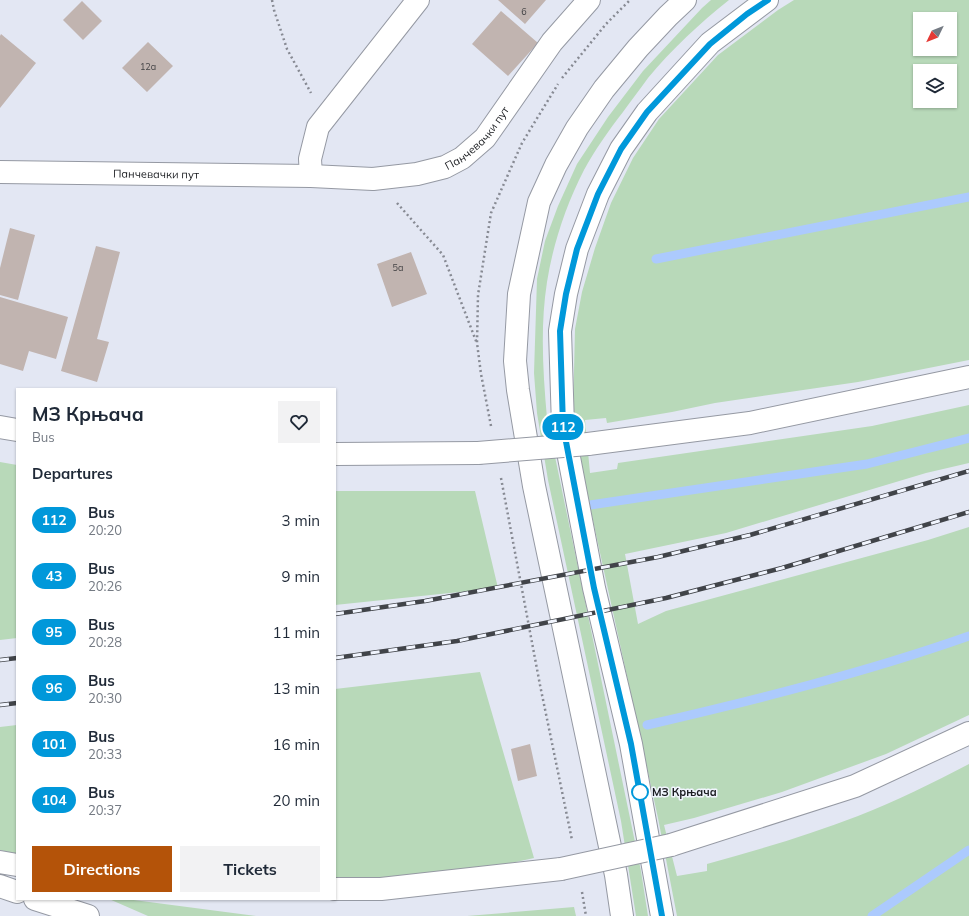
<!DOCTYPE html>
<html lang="en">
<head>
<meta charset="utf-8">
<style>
	body { margin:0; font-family:Mulish,sans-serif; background:#f2f2f3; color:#1f2937; height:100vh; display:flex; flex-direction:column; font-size:15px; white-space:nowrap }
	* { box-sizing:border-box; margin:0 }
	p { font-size:13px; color:#747a83 }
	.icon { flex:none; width:22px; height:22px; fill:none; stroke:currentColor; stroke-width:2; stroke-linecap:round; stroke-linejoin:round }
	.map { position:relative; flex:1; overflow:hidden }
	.sheet { position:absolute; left:16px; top:388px; width:320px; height:512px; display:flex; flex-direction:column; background:#fff; border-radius:0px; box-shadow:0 1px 3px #0004 }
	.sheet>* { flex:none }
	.badge { padding:0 8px; border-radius:13px; font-size:14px; line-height:26px }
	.needle { width:26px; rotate:227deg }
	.controls { position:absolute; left:913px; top:12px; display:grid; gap:8px }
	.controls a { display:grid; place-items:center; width:44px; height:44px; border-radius:0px; background:#fff; box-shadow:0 1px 3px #0004; font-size:20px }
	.map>.badge { position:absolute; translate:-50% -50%; box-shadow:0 0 0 2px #fff }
	h2 { padding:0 16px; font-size:15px; line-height:36px }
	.round { display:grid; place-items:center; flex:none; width:42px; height:42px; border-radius:0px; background:#f2f2f3 }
	.summary { display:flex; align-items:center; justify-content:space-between; height:68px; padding:0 16px }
	h1 { font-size:19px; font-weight:700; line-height:30px }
	.button { display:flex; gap:8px; margin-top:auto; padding:8px 16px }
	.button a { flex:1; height:46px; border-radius:0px; background:#b45309; color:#fff; font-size:16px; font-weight:700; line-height:46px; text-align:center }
	.button a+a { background:#f2f2f3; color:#1f2937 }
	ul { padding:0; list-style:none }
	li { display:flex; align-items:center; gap:12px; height:56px; padding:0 16px }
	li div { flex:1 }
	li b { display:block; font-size:15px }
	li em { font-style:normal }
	li .badge { min-width:44px; font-weight:700; text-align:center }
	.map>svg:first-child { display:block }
	.green { fill:#b8d9b9; fill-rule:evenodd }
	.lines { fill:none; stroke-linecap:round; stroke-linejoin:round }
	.stream { stroke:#accafd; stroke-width:9 }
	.building { fill:#c1b4b0 }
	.street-casing { stroke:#9599a3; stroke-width:24 }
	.primary-casing { stroke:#9599a3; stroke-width:24 }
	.path { stroke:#878a93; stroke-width:2.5; stroke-dasharray:2 3; stroke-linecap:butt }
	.street { stroke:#fff; stroke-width:22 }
	.primary { stroke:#fff; stroke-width:22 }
	.rail-casing { stroke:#414449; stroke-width:4.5 }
	.rail { stroke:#f1f5fe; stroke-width:3; stroke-dasharray:9; stroke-linecap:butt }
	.primary-bridge-casing { stroke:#9599a3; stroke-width:24; stroke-linecap:butt }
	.primary-bridge { stroke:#fff; stroke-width:22 }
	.line-casing { stroke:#fff; stroke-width:9 }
	.line { stroke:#0098da; stroke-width:6 }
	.stop-dot { fill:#fff; stroke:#0098da; stroke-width:2 }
	.labels { text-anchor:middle; stroke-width:3; stroke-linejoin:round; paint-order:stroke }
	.number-label { font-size:9px; fill:#444345 }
	.street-label { font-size:11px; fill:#1b1d21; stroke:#f1f5fe }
	.stop-label { font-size:11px; font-weight:bold; fill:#1b1d21; stroke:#f1f5fe; text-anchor:start }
</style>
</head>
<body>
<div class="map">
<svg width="969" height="916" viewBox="0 0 969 916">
	<rect width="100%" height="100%" fill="#e3e7f3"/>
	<path class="green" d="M711 0H729C700 23 672 49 648 78 640 89 631 101 623 112 609 130 595 150 584 170 566 205 553 244 547 282 540 327 543 373 547 418L641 871 648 916H636L621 821 548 480 537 413 534 373 537 279 545 241 558 206 577 164 608 117 643 71 702 8Z
		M794 0H969V360L858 382 715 403 672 412 607 423 606 418 585 420 590 473 617 469 618 463 872 426 969 405V463L926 473 726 533 625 554 638 624 666 611 928 540 969 527V715L886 754 782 792 694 818 664 825 677 876 707 871V864C758 850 809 835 858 816 896 801 933 783 969 764V916H677L658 818 583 475 573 413 575 329 582 292 595 248 611 203 633 158 659 119 718 55 778 10ZM920 19H950V49H920ZM920 71H950V101H920Z
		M0 462 17 465V638L0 640Z
		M335 491H475L498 588 335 605Z
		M480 672 534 858 387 890 335 888V689Z
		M17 725V854L0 850V727Z
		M109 899H126L256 916H148Z
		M574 907 576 916H467Z"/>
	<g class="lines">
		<path class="stream" d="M656 259 969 197
			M590 505 867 464 969 438
			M647 725C755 700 864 673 969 636
			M872 916 969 850"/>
	</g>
	<path class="building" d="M498 0H546L525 24Z
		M82 1 102 21 83 40 63 20Z
		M501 11 538 43 508 76 472 44Z
		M1 34 36 63 0 108V36Z
		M148 42 173 66 147 92 122 68Z
		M10 228 35 235 18 300 0 295V268Z
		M96 246 120 252 97 339 109 342 97 382 61 371Z
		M411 252 427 294 392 307 377 264Z
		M0 297 68 317 56 359 29 351 23 371 0 364Z
		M530 744 537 776 518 781 511 749Z"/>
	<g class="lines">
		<g class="street-casing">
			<g id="street">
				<path id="s1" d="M0 172 311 176 373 179 417 174 445 167 462 158 485 138 552 42 589 0"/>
				<path d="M311 176 310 159 318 127 418 0"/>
			</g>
		</g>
		<g class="primary-casing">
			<path id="primary" d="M0 427 17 430
				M588 444 750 423 969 377
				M335 454 478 453
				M671 845 855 786 969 733
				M0 862 17 865
				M0 886 17 892
				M335 889H381L561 869
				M35 899 88 916
				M622 916 616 875 534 486 518 390 515 361 519 294 539 202 556 165 577 128 604 89 638 48 668 16 685 0
				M662 916 631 744 594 588 563 426 560 331 566 294 577 249 598 194 621 149 647 112 710 43 767 0"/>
		</g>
		<path class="path" d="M272 0 274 10 287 49 311 93
			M562 78 606 24 630 0
			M397 203 443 255 476 341
			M491 426 481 374 477 343 478 295 491 213 522 143 558 84
			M501 478 540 685 572 840
			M582 892 586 916"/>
		<use href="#street" class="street"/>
		<use href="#primary" class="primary"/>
		<g class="rail-casing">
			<path id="rail" d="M335 614 425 601 658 557 750 535 969 471
				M335 658 457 641 666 598 782 568 969 512
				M0 660 17 658
				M0 705 17 703"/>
		</g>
		<use href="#rail" class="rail"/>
		<g class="primary-bridge-casing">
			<path id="primary-bridge" d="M478 453 588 444
				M561 869 671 845"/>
		</g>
		<use href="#primary-bridge" class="primary-bridge"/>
	</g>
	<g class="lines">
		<g class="line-casing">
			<path id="line" d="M662 916 631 744 594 588 563 426 560 331 566 294 577 249 598 194 621 149 647 112 710 44 747 14 768 0"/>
		</g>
		<use href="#line" class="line"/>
	</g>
	<circle class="stop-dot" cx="640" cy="792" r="8"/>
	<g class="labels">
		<g class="number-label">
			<text x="524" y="15">6</text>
			<text x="148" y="70">12a</text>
			<text x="398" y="271">5a</text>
		</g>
		<g class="street-label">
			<text dy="4" stroke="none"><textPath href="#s1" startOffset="490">Панчевачки пут</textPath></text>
			<text dy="4" stroke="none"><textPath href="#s1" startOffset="156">Панчевачки пут</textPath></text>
		</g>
		<g class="stop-label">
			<text x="652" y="796">МЗ Крњача</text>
		</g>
	</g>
</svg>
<div class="controls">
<a><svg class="needle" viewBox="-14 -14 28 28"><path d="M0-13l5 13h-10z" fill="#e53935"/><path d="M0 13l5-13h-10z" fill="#747a83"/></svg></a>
<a><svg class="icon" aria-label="layers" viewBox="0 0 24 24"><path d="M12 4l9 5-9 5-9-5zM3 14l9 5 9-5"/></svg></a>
</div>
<b class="badge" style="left:563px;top:427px;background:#0098da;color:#fff">112</b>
<section class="sheet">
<div class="summary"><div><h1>МЗ Крњача</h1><p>Bus</p></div><a class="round"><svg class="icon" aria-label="heart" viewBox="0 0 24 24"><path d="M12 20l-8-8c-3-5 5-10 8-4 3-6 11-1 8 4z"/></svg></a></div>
<h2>Departures</h2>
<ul>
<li><span class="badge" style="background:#0098da;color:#fff">112</span><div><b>Bus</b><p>20:20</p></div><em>3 min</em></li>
<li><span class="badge" style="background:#0098da;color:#fff">43</span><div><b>Bus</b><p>20:26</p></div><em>9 min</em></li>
<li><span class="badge" style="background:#0098da;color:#fff">95</span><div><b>Bus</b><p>20:28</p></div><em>11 min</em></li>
<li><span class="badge" style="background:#0098da;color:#fff">96</span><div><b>Bus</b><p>20:30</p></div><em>13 min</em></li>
<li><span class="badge" style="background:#0098da;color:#fff">101</span><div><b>Bus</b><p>20:33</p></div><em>16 min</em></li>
<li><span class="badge" style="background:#0098da;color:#fff">104</span><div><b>Bus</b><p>20:37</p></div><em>20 min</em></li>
</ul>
<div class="button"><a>Directions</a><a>Tickets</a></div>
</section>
</div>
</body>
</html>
